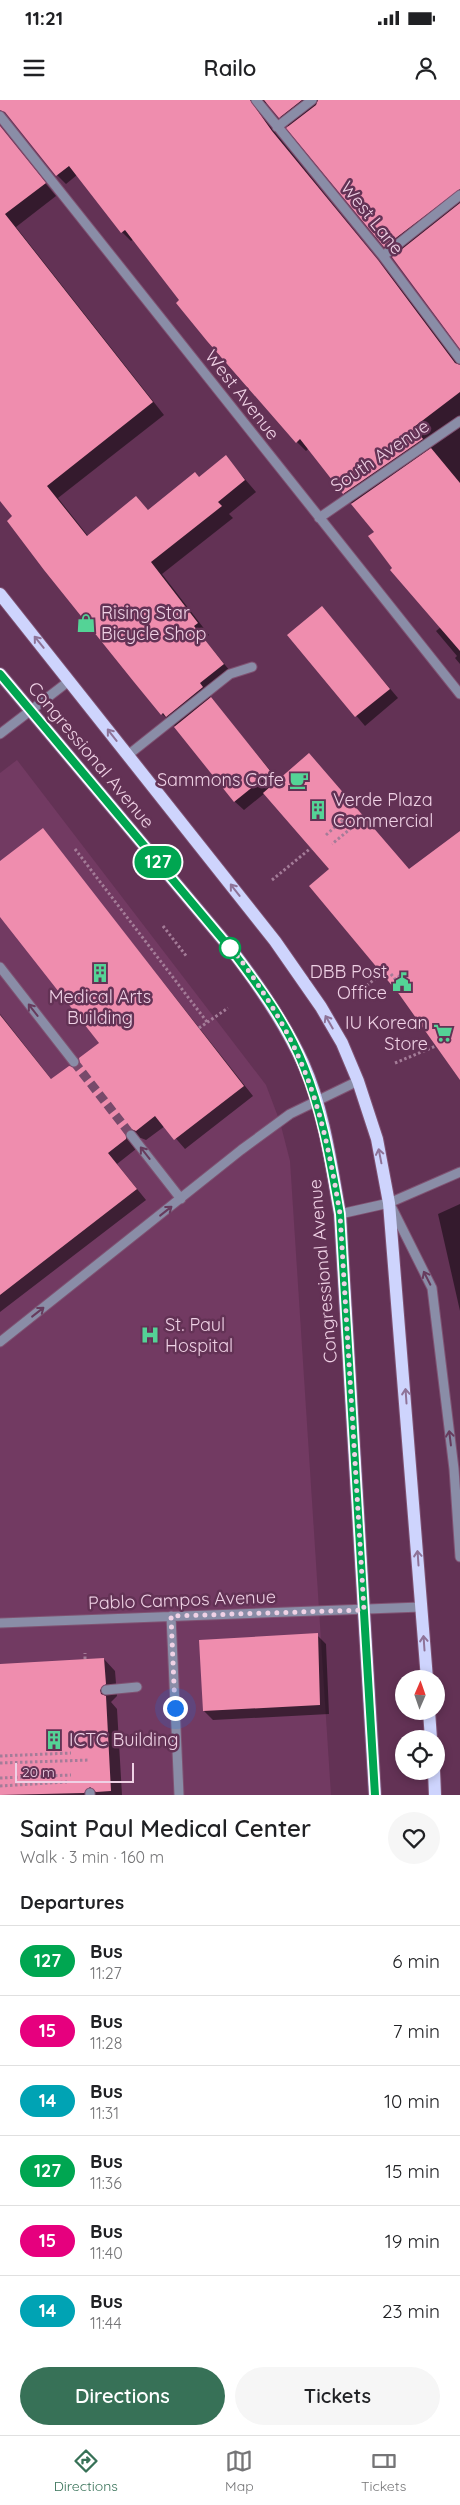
<!DOCTYPE html>
<html lang="en">
<head>
<meta charset="utf-8">
<style>
	body { margin:0; font-family:Quicksand,sans-serif; background:#f6f6f6; color:#202124; height:100vh; display:flex; flex-direction:column; font-size:19px; white-space:nowrap }
	* { box-sizing:border-box; margin:0 }
	p { font-size:16px; color:#757577 }
	.icon { flex:none; width:28px; height:28px; fill:none; stroke:currentColor; stroke-width:2; stroke-linecap:round; stroke-linejoin:round }
	.map { position:relative; height:1695px; overflow:hidden }
	.side { display:flex; flex-direction:column; background:#fff; flex:1 }
	.side>* { flex:none }
	.badge { padding:0 10px; border-radius:16px; font-size:18px; line-height:32px }
	.needle { width:32px; rotate:2deg }
	.buttons { position:absolute; left:395px; top:1570px; display:grid; gap:10px }
	.buttons a { display:grid; place-items:center; width:50px; height:50px; border-radius:50%; background:#fff; box-shadow:0 2px 8px #0003; font-size:25px }
	.scale { position:absolute; left:15px; bottom:12px; width:119px; box-sizing:border-box; padding-left:5px; border:2px solid #efd1e5; border-top:0; font-size:14px; line-height:18px; white-space:nowrap; color:#efd1e5; -webkit-text-stroke:4px #633255; paint-order:stroke }
	.you { position:absolute; width:25px; height:25px; margin:-12px; border:4px solid #fff; border-radius:50%; background:#1a73e8; box-shadow:0 0 0 8px #1a73e833 }
	.map>.badge { position:absolute; translate:-50% -50%; box-shadow:0 0 0 2px #fff }
	h2 { padding:0 20px; font-size:19px; line-height:45px }
	.round { display:grid; place-items:center; flex:none; width:52px; height:52px; border-radius:26px; background:#f6f6f6 }
	.overview { display:flex; align-items:center; justify-content:space-between; height:85px; padding:0 20px }
	h1 { font-size:24px; font-weight:600; line-height:38px }
	.primary-button { display:flex; gap:10px; margin-top:auto; padding:10px 20px }
	.primary-button a { flex:1; height:58px; border-radius:30px; background:#377157; color:#fff; font-size:20px; font-weight:600; line-height:58px; text-align:center }
	.primary-button a+a { background:#f6f6f6; color:#202124 }
	ul { padding:0; list-style:none }
	li { display:flex; align-items:center; gap:15px; height:70px; padding:0 20px; border-top:1px solid #e0e0e0 }
	li div { flex:1 }
	li b { display:block; font-size:19px }
	li em { font-style:normal }
	li .badge { min-width:55px; font-weight:700; text-align:center }
	.status { display:flex; justify-content:space-between; align-items:center; height:35px; padding:0 25px; background:#fff; direction:ltr }
	.status svg { height:14px; fill:currentColor }
	header { display:flex; justify-content:space-between; align-items:center; height:65px; padding:0 20px; background:#fff; font-size:22px; font-weight:600 }
	.dock { display:flex; justify-content:space-around; align-items:center; height:70px; border-top:1px solid #e0e0e0; background:#fff; font-size:14px; color:#757577 }
	.dock a { display:grid; justify-items:center; gap:2px }
	.dock .selected { color:#377157 }
	.map>svg:first-child { display:block }
	.built { fill:#723a62 }
	.shadow { fill:#0007 }
	.building { fill:#ef8dae }
	.lines { fill:none; stroke-linecap:round; stroke-linejoin:round }
	.minor-tunnel { stroke:#784a6b; stroke-width:9; stroke-dasharray:9 4.5; stroke-linecap:butt }
	.minor-casing { stroke:#7f5272; stroke-width:11 }
	.major-casing { stroke:#7f5272; stroke-width:14 }
	.path { stroke:#a47c98; stroke-width:3; stroke-dasharray:2.5 2.5; stroke-linecap:butt }
	.minor { stroke:#8a8da7; stroke-width:9 }
	.major { stroke:#ced4fd; stroke-width:12 }
	.oneway { stroke:#8e7398 }
	.oneway2 { stroke:#673b5d }
	.line-casing { stroke:#fff; stroke-width:11 }
	.line { stroke:#00a651; stroke-width:8 }
	.walk { stroke:#efd1e5; stroke-width:5; stroke-dasharray:0 9 }
	.stop-dot { fill:#fff; stroke:#00a651; stroke-width:2.5 }
	.labels { text-anchor:middle; stroke-width:5; stroke-linejoin:round; paint-order:stroke }
	.street-label { font-size:18px; fill:#efd1e5; stroke:#633255 }
	.poi-label { font-size:18px; fill:#efd1e5; stroke:#633255; text-anchor:start }
</style>
</head>
<body>
<div class="status"><b>11:21</b><svg viewBox="0 0 49 12"><path d="M0 12V9h3v3zM5 12V6h3v6zM10 12V3h3v9zM15 12V0h3v12zM26 1h20v11H26zM47 4h2v5h-2z"/></svg></div>
<header><svg class="icon" aria-label="menu" viewBox="0 0 24 24"><path d="M4 6h16M4 12h16M4 18h16"/></svg>Railo<svg class="icon" aria-label="person" viewBox="0 0 24 24"><circle cx="12" cy="8" r="4"/><path d="M4 21q1-7 8-7t8 7"/></svg></header>
<div class="map">
<svg width="460" height="1695" viewBox="0 0 460 1695">
	<rect width="100%" height="100%" fill="#633255"/>
	<path class="built" d="M17 660 266 985 280 1022 290 1061 331 1695H0V673Z"/>
	<path class="shadow" d="M19 0H460V246L395 156 289 27 268 3 261 4 260 14 387 171 460 266V564L455 558 457 556 436 531 441 527 394 468 375 433 309 348 306 351 297 342 181 200 134 139 131 141 122 132 77 75 66 84 57 75Z
		M21 54 56 96 16 127 164 315 58 398 88 436 136 398 149 411 199 379 226 357 256 392 229 414 233 418 162 474 209 535 204 539 234 576 210 595 212 600 279 681 409 770 460 742V977L331 769 265 693 244 710 234 701 174 625 162 614 0 399V70Z
		M322 508 398 598 365 626 288 535Z
		M43 730 253 996 185 1049 165 1026 146 1040 141 1038 136 1040V1049L117 1064 146 1100 0 1212V914L52 980 78 969 100 944 0 815V763Z
		M460 1104V1211L438 1114Z
		M317 1535 326 1544 329 1614 213 1620 204 1611Z
		M104 1559 115 1571 117 1596 111 1602 117 1609 122 1695H0V1565Z"/>
	<path class="building" d="M0 0H250L272 31 378 160 455 263 460 265V292L414 327 423 339 343 394 300 339 296 343 207 241 176 203 179 200 125 130 121 133 69 66 56 76 5 12 0 10Z
		M264 0H302L279 18Z
		M318 0H460V89L384 147 286 28 316 5Z
		M0 26 46 83 5 114 153 302 47 386 87 436 136 396 148 410 195 372 199 377 226 355 245 380 218 402 222 406 151 462 198 523 194 526 224 564 200 583 203 587 166 617 163 613 161 615 134 582 44 470 7 421 12 416 0 401Z
		M460 103V249L392 157Z
		M431 348 460 383V551L390 470 392 468 368 436 374 432 351 404Z
		M322 506 390 589 355 617 287 535Z
		M211 597 271 672 234 702 174 627Z
		M309 653 409 769 460 731V980L399 894 309 786 329 769 263 693Z
		M43 728 244 986 174 1040 155 1016 136 1031 131 1029 127 1030 126 1039 108 1053 137 1089 0 1195V915L51 979 69 966 77 967 80 964 79 958 99 943 0 817V761Z
		M318 1533 320 1605 203 1611 199 1540Z
		M104 1558 106 1584 100 1590 101 1594 106 1596 111 1691 96 1692 90 1687 84 1693 0 1695V1564Z"/>
	<g class="lines">
		<path class="minor-tunnel" d="M74 962 131 1035"/>
		<g class="minor-casing">
			<path id="minor" d="M256 0 383 156 460 259
				M0 16 460 594
				M277 27 312 0
				M383 156 460 95
				M319 418 460 321
				M0 634 69 581
				M128 655 230 574 252 567
				M0 867 74 962
				M131 1035 181 1099
				M392 1108 432 1188 454 1369 460 1457
				M340 1114 389 1103 460 1072
				M0 1242 241 1050 290 1014 358 981
				M171 1516 179 1695
				M0 1523 421 1507
				M106 1590 137 1587
				M90 1693V1695"/>
		</g>
		<g class="major-casing">
			<path id="major" d="M0 494 275 841 321 907 342 943 358 981 377 1039 389 1103 427 1579
				M0 574 230 848C258 884 284 921 303 963 324 1010 331 1064 340 1114L375 1695
				M429 1611 431 1639
				M434 1671 435 1695"/>
		</g>
		<path class="path" d="M326 735 347 716 355 725 332 744
			M75 749 207 922
			M272 780 311 748
			M163 826 187 857
			M391 874 398 883 402 879 397 874
			M359 892 382 873
			M199 928 228 908
			M395 963 436 946
			M85 1559V1553
			M0 1656 71 1653
			M0 1663 89 1660
			M0 1678 71 1675
			M0 1686 67 1682"/>
		<use href="#minor" class="minor"/>
		<use href="#major" class="major"/>
	</g>
	<defs><path id="oneway-shaft" d="M-6 0H5M1.5-3L5.5 0L1.5 3" fill="none" stroke-width="1.6" stroke-linecap="round" stroke-linejoin="round" transform="scale(1.25)"/></defs>
	<g class="oneway">
		<use href="#oneway-shaft" transform="translate(39 542) rotate(-129)"/>
		<use href="#oneway-shaft" transform="translate(112 635) rotate(-128)"/>
		<use href="#oneway-shaft" transform="translate(235 790) rotate(-128)"/>
		<use href="#oneway-shaft" transform="translate(329 922) rotate(-120)"/>
		<use href="#oneway-shaft" transform="translate(380 1056) rotate(-101)"/>
		<use href="#oneway-shaft" transform="translate(406 1296) rotate(-94)"/>
		<use href="#oneway-shaft" transform="translate(418 1458) rotate(-94)"/>
		<use href="#oneway-shaft" transform="translate(424 1543) rotate(-94)"/>
	</g>
	<g class="oneway2">
		<use href="#oneway-shaft" transform="translate(33 910) rotate(-128)"/>
		<use href="#oneway-shaft" transform="translate(145 1053) rotate(-128)"/>
		<use href="#oneway-shaft" transform="translate(166 1111) rotate(-38)"/>
		<use href="#oneway-shaft" transform="translate(427 1178) rotate(-117)"/>
		<use href="#oneway-shaft" transform="translate(38 1212) rotate(-38)"/>
		<use href="#oneway-shaft" transform="translate(450 1338) rotate(-97)"/>
	</g>
	<g class="lines">
		<g class="line-casing">
			<path id="line" d="M0 574 230 848C258 885 287 923 304 967 323 1014 331 1064 340 1114L375 1695"/>
		</g>
		<use href="#line" class="line"/>
		<path class="walk" d="M175 1608 171 1516 364 1510 340 1114C326 1030 313 970 266 897 255 880 243 861 230 848"/>
	</g>
	<defs>
		<g id="shop-bare" transform="scale(1.5)"><path d="M-5-2.5h2.3a2.7 3.5 0 0 1 5.4 0H5L5.5 6h-11ZM-1.5-2.5h3a1.5 2.3 0 0 0-3 0Z" fill="#54d396" stroke="#633255" stroke-width="2.5" paint-order="stroke"/></g>
		<g id="cafe-bare" transform="scale(1.5)"><path d="M-5.5-4.5H6V0H3Q3 3.5 0 3.5H-2.5Q-5.5 3.5-5.5 0ZM3-3.2v2h1.7v-2ZM-6 4.5H4V6H-6Z" fill="#54d396" stroke="#633255" stroke-width="2.5" paint-order="stroke"/></g>
		<g id="building-bare" transform="scale(1.5)"><path d="M-4-6H4V6H1V3H-1V6H-4ZM-2.5-4.3h1.7v1.8h-1.7ZM.8-4.3h1.7v1.8H.8ZM-2.5-1h1.7V.8h-1.7ZM.8-1h1.7V.8H.8Z" fill="#54d396" stroke="#633255" stroke-width="2.5" paint-order="stroke"/></g>
		<g id="civic-bare" transform="scale(1.5)"><path d="M-.6-6.5H3V-4.5H.6V-3L4-1V1h2V6H-6V1h2V-1L-.6-3ZM-1.2 2.5V6h2.4V2.5Z" fill="#54d396" stroke="#633255" stroke-width="2.5" paint-order="stroke"/></g>
		<g id="supermarket-bare" transform="scale(1.5)"><path d="M-6-5.5h2.5l.6 2H6L4.5 2H-2.5L-4.4-4H-6ZM-1.5 3.2a1.3 1.3 0 1 0 .1 0ZM3 3.2a1.3 1.3 0 1 0 .1 0Z" fill="#54d396" stroke="#633255" stroke-width="2.5" paint-order="stroke"/></g>
		<g id="hospital-bare" transform="scale(1.5)"><path d="M-5-5h3v3.5h4V-5h3V5h-3V1.5h-4V5h-3Z" fill="#54d396" stroke="#633255" stroke-width="2.5" paint-order="stroke"/></g>
	</defs>
	<g fill-rule="evenodd">
		<use href="#shop-bare" x="86" y="523"/>
		<use href="#cafe-bare" x="299" y="680"/>
		<use href="#building-bare" x="318" y="710"/>
		<use href="#building-bare" x="100" y="873"/>
		<use href="#civic-bare" x="402" y="882"/>
		<use href="#supermarket-bare" x="443" y="933"/>
		<use href="#hospital-bare" x="150" y="1235"/>
		<use href="#building-bare" x="54" y="1640"/>
	</g>
	<circle class="stop-dot" cx="230" cy="848" r="10"/>
	<g class="labels">
		<g class="street-label">
			<text transform="translate(372 118) rotate(51)" y="6">West Lane</text>
			<text transform="translate(242 295) rotate(52)" y="6">West Avenue</text>
			<text transform="translate(380 356) rotate(-34)" y="6">South Avenue</text>
			<text transform="translate(91 655) rotate(50)" y="6">Congressional Avenue</text>
			<text transform="translate(323 1171) rotate(-95)" y="6">Congressional Avenue</text>
			<text transform="translate(182 1500) rotate(-2)" y="6">Pablo Campos Avenue</text>
		</g>
		<g class="poi-label">
			<text x="101" y="519">Rising Star<tspan x="101" dy="21">Bicycle Shop</tspan></text>
			<text x="284" y="686" text-anchor="end">Sammons Cafe</text>
			<text x="333" y="706">Verde Plaza<tspan x="333" dy="21">Commercial</tspan></text>
			<text x="387" y="878" text-anchor="end">DBB Post<tspan x="387" dy="21">Office</tspan></text>
			<text x="100" y="903" text-anchor="middle">Medical Arts<tspan x="100" dy="21">Building</tspan></text>
			<text x="428" y="929" text-anchor="end">IU Korean<tspan x="428" dy="21">Store</tspan></text>
			<text x="165" y="1231">St. Paul<tspan x="165" dy="21">Hospital</tspan></text>
			<text x="69" y="1646">ICTC Building</text>
		</g>
	</g>
</svg>
<div class="buttons">
<a><svg class="needle" viewBox="-14 -14 28 28"><path d="M0-13l5 13h-10z" fill="#e53935"/><path d="M0 13l5-13h-10z" fill="#757577"/></svg></a>
<a><svg class="icon" aria-label="locate" viewBox="0 0 24 24"><circle cx="12" cy="12" r="6"/><path d="M12 2v4M12 18v4M2 12h4M18 12h4"/></svg></a>
</div>
<div class="scale">20 m</div>
<div class="you" style="left:175px;top:1608px"></div>
<b class="badge" style="left:158px;top:762px;background:#00a651;color:#fff">127</b>
</div>
<section class="side">
<div class="overview"><div><h1>Saint Paul Medical Center</h1><p>Walk · 3 min · 160 m</p></div><a class="round"><svg class="icon" aria-label="heart" viewBox="0 0 24 24"><path d="M12 20l-8-8c-3-5 5-10 8-4 3-6 11-1 8 4z"/></svg></a></div>
<h2>Departures</h2>
<ul>
<li><span class="badge" style="background:#00a651;color:#fff">127</span><div><b>Bus</b><p>11:27</p></div><em>6 min</em></li>
<li><span class="badge" style="background:#e6007e;color:#fff">15</span><div><b>Bus</b><p>11:28</p></div><em>7 min</em></li>
<li><span class="badge" style="background:#00a3b4;color:#fff">14</span><div><b>Bus</b><p>11:31</p></div><em>10 min</em></li>
<li><span class="badge" style="background:#00a651;color:#fff">127</span><div><b>Bus</b><p>11:36</p></div><em>15 min</em></li>
<li><span class="badge" style="background:#e6007e;color:#fff">15</span><div><b>Bus</b><p>11:40</p></div><em>19 min</em></li>
<li><span class="badge" style="background:#00a3b4;color:#fff">14</span><div><b>Bus</b><p>11:44</p></div><em>23 min</em></li>
</ul>
<div class="primary-button"><a>Directions</a><a>Tickets</a></div>
</section>
<nav class="dock">
<a class="selected"><svg class="icon" aria-label="directions" viewBox="0 0 24 24"><path d="M12 3l9 9-9 9-9-9zM9 14v-3h6M13 9l2 2-2 2"/></svg>Directions</a>
<a><svg class="icon" aria-label="map" viewBox="0 0 24 24"><path d="M3 6l6-2 6 2 6-2v14l-6 2-6-2-6 2zM9 4v14M15 6v14"/></svg>Map</a>
<a><svg class="icon" aria-label="tickets" viewBox="0 0 24 24"><path d="M3 7h18v10H3zM15 7v10"/></svg>Tickets</a>
</nav>
</body>
</html>
